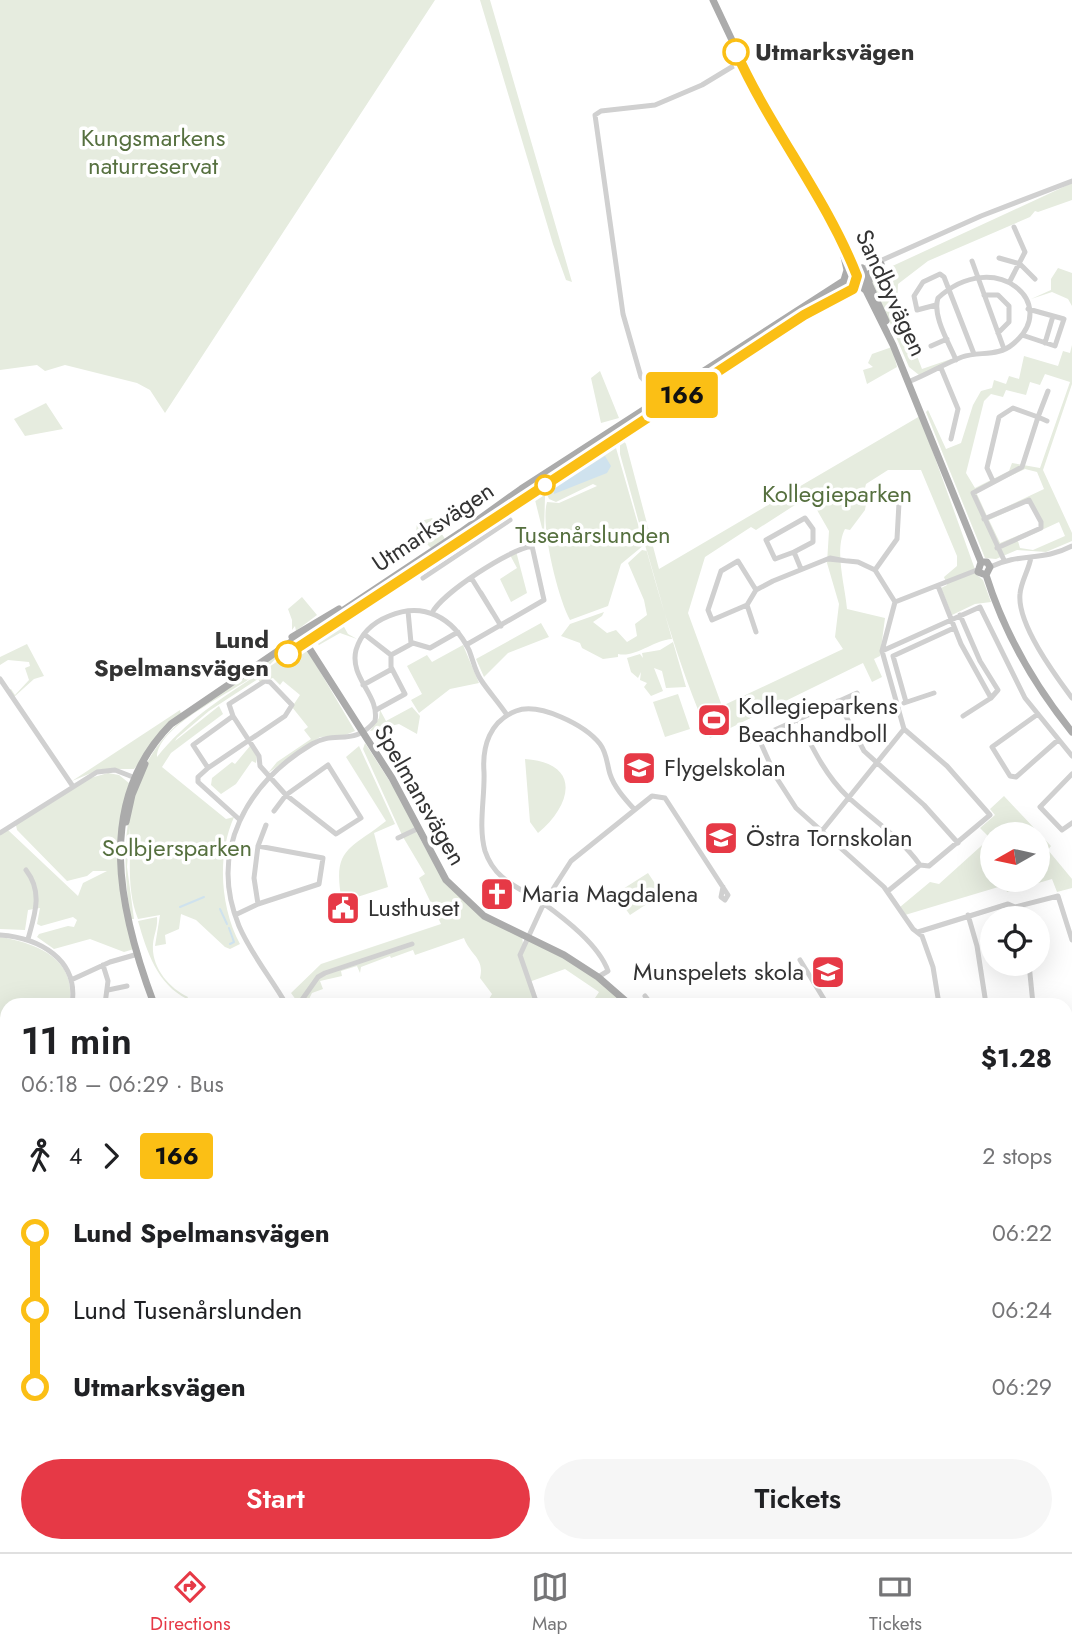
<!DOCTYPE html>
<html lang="en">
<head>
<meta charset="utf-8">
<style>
	body { margin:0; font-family:Jost,sans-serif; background:#f6f6f6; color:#202124; height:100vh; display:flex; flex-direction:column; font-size:26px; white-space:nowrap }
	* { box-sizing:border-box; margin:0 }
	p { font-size:23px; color:#757577 }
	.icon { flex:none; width:38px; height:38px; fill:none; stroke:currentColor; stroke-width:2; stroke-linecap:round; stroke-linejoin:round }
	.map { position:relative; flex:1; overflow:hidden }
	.side { position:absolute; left:0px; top:998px; width:1073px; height:555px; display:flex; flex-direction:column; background:#fff; border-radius:21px 21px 0 0; box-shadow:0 7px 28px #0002 }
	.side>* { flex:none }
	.badge { padding:0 14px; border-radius:5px; font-size:24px; line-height:46px }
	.needle { width:46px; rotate:261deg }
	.fabs { position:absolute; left:980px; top:822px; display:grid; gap:14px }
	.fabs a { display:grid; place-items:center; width:70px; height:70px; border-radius:50%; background:#fff; box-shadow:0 7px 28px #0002; font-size:35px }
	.map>.badge { position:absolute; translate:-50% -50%; box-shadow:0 0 0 4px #fff }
	.legs { display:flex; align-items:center; gap:10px; height:77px; padding:0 21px; font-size:23px }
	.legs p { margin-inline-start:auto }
	.overview { display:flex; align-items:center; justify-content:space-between; height:119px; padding:0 21px }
	h1 { font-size:38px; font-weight:600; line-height:52px }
	.button { display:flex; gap:14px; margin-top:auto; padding:14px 21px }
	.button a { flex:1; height:80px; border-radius:42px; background:#e63946; color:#fff; font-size:28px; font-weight:600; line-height:80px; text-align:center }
	.button a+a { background:#f6f6f6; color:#202124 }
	ul { padding:0 21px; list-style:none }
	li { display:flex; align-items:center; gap:24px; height:77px; font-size:26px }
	li i { display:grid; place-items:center; width:10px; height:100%; margin:0 9px; background:currentColor }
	li i::after { content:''; width:18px; height:18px; margin:-9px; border:5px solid; border-radius:50%; background:#fff }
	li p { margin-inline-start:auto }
	li:first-child i { background:linear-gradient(#0000 50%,currentColor 0) }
	li:last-child i { background:linear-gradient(currentColor 50%,#0000 0) }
	.tab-bar { display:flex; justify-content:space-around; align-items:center; height:98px; border-top:2px solid #e0e0e0; background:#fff; font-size:19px; color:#757577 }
	.tab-bar a { display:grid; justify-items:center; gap:4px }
	.tab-bar .active { color:#e63946 }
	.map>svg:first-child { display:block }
	.green { fill:#e6ecdf; fill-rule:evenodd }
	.water { fill:#cfe2ee }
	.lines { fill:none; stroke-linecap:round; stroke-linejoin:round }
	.stream { stroke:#cfe2ee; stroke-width:2 }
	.minor { stroke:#d0d0d0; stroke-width:5 }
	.major { stroke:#ababab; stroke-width:7 }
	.highway { stroke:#9a9a9a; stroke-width:9 }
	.tram { stroke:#888; stroke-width:2 }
	.line-1-casing { stroke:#fff; stroke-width:16 }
	.line-1 { stroke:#fbbf15; stroke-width:10 }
	.stop-1-dot { fill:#fff; stroke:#fbbf15; stroke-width:3.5 }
	.labels { text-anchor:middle; stroke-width:7; stroke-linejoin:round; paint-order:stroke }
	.stop-label { font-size:24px; font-weight:bold; fill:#333; stroke:#fff; text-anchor:start }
	.park-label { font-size:24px; fill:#56703f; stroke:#fff }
	.street-label { font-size:24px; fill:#333; stroke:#fff }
	.poi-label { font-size:24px; fill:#333; stroke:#fff; text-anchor:start }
</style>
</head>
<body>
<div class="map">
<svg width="1072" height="1552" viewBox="0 0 1072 1552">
	<rect width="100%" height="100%" fill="#fff"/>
	<path class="green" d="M0 0H435L165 413 150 390 137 383 65 365 45 371 37 365 0 370Z
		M480 0H490L572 282 566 280 553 244Z
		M1072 183V200L1038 212 1035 211 1030 217 928 261 898 284 897 304 922 369 951 359V362L919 375 909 367 872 281 873 275Z
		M1058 268 1072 273V306L1068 299 1052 292 1031 299 1051 290V279Z
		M855 284 848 292 816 306 667 404 666 401 807 309Z
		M1072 345V384L1043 470 1072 533V541L1046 552 1017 550 996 559 985 558 926 412 928 410 946 449 961 443 973 405 981 391 992 388 994 380 1006 384 1009 376 1019 379 1024 356 1058 366 1063 351 1070 353ZM1045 374 1070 382 1040 468 1012 463 1009 471 975 488 966 473 984 401 991 394 1003 397 1006 390 1026 395 1030 382 1040 385ZM1025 469 1037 472 1044 489 987 516 976 492ZM1029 502 1041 524 1039 527 1000 543 989 520ZM1059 522 1065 536 1033 550 1020 548 1018 541Z
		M892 347 897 367 867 384 863 370 873 367 868 363 872 354Z
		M600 371 619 418 601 423 591 378Z
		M46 403 63 429 25 436 14 419Z
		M920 416 977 575 983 580 991 602 975 604 952 615 941 588 947 585 944 577 957 566V556L921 470H888L866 484 863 496 867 498 865 510 850 530 845 529C834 550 845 585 847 609L885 618 880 656 874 659 882 677 872 682 863 663 710 738C670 648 647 549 620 454V444L624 441 626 444 659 569ZM809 496 829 531 827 563 839 604 835 637 843 649 722 706 688 613 705 557 751 527 756 530Z
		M614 441 644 545 621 564 608 606 570 620C558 598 540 526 547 502L559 503 597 486 593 484 556 502 549 499 544 487Z
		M531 489H536L311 637 320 628Z
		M542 489 545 496 544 534 534 535 543 532 535 500 351 618 343 625 348 634 357 639 340 633 319 645 312 639Z
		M432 518 445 539 431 548 416 533 417 522Z
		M642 550 647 551 672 639C654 640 635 658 618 654V657L603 659 582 648 580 643 561 636 570 624 604 612 602 616 593 622 607 633 616 630 627 642 637 636 635 624 647 615 644 600 628 563Z
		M516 551 527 593 511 602 500 579 517 568 510 555Z
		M302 597 317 615 296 631 295 626 292 630V620L288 609Z
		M541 623 549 637 508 653 484 677 476 659Z
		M673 642 686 687 666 688 662 671 654 668 663 691 651 696 644 687 647 683 640 680 641 672 638 678 631 672 627 658 640 654 643 658 642 653 660 650Z
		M27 644 44 676 34 679 14 697 8 690 11 689 15 695 29 680 25 668 30 666 29 662 8 660 0 665V657Z
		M463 645 479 683 450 689 419 713 411 700 422 694 407 666 427 655 432 662Z
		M305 646 355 731 343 736 320 737 268 773 277 762 311 739 304 730 308 727 292 707 300 695 283 681 280 685 273 678 260 682 258 679 209 711 177 738 175 741 219 706 223 714 171 753 162 767 226 819 234 817C217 855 220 907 240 944L230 949 225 947 196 920 181 914 179 929 165 935 166 944 155 946 160 915 138 919C126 889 131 857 130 827L127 867 134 919H131C119 851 123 770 180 722 193 710 210 701 224 691 240 681 261 661 277 657 257 684 158 720 157 757 191 714 238 688 284 657L288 660Z
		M678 694 690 729 665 737 653 702Z
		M412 707 420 716 417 734 399 724 370 731 379 718 380 710 386 721Z
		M180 710 181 714 134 769H101L72 781Z
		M365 743 403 802 415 829 402 835 363 749Z
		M250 746 257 756 256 763 252 761 236 784 221 794 211 785 212 778 232 762 235 764Z
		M359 746 395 824 374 833 388 887 342 902C332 848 348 851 386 821L346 757Z
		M525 759C582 763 572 805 538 833L530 822Z
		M108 773 119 775 129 783 120 850 134 949 124 952 90 939 54 949 37 937 39 934 68 926 74 927 77 920 73 917 41 926 37 924 40 908 28 910 25 930 0 929V835L8 830 78 896 83 883 107 871H93L87 876 67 881 17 830 16 825 87 779Z
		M1004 796 1051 846 1048 850 1072 879V888L1057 892 1052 879 1007 892 1005 885 905 915 900 907 930 882 939 884 990 838 980 828 995 815 990 809ZM992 835H1038V880H992Z
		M416 831C447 891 465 903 522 936L523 944 528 936 598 977 624 1003 591 1004 599 992 565 969 529 982 537 1004H486L492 994 480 978C485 958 470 955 464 938L415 955 413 950 391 958 390 956 361 967 360 973 357 966 341 971 342 976 320 981 323 989 312 993 309 999 312 1004H299L291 993 321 964 441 924 419 878 425 874 403 837Z
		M648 873 662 894 630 915 615 894Z
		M157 917C158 927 154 934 153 944 151 967 169 988 188 997L187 999C157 984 147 952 138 921Z
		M0 937C36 943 78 959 69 1004H7V1041H0Z
		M1072 1505V1552H1021L1017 1545H1066V1509Z"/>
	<path class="water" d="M605 456 611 466 607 473 554 494V487Z"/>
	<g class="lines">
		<path class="stream" d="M180 907 204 897
			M220 909 227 924
			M229 928 234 942 230 944"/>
		<path class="minor" d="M999 258 1020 264 1035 279
			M972 261 1004 349
			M862 269 981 216 1072 181
			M1010 281 1025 252 1014 227
			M984 295H998L1009 306V322L998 333
			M936 305 917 310 914 296 923 282 940 274 944 277 974 354
			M1022 335 1055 346 1064 319 1028 309
			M1045 343 1053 316
			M931 346 947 339
			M941 368 958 409 951 439
			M908 382C926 375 944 364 962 357 979 351 998 357 1013 344 1062 304 995 246 938 298 932 316 949 343 956 360
			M663 400 641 377 623 314 595 115 601 111 655 105 702 85 740 62
			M1047 421 1038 417 1048 391
			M993 481 987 468 999 417 1013 408 1038 417 1022 467 973 493 1004 560
			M984 519 1029 500 1041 522V528L997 548
			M794 552 813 542V529L805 518 766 540 775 559 794 552 801 569
			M1031 557C1029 570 1021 581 1020 594 1017 624 1055 675 1072 698
			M828 559 858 562 875 570 895 602
			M990 567C1021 552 1042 562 1072 546
			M875 570 897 539 899 503
			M423 578 510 520
			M472 579 493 613
			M938 586 961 644 991 698 963 716
			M481 593 501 626
			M895 602 882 651 904 729
			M895 602 977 570
			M747 605 712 620 708 610 721 571 738 561 756 590
			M408 611 411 643
			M432 613C442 593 510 549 532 546L544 600 466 645
			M960 615 980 661 998 690 991 698
			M756 632 747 605 756 590 773 581 830 558 846 561
			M364 634 391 655
			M882 651 980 607 1025 698 1072 756
			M0 679 72 785
			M363 685 392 669
			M838 701 864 751 924 805 958 843
			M906 702 893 656 954 628
			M904 703 934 693
			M376 710 405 694 391 667V655L413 643 430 648 458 632
			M1038 714 992 747 1010 776 1016 777 1058 740
			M798 719C812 747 825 775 848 797 873 820 900 837 920 865
			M758 737 776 777 796 808 884 887 913 929 922 936 933 967 939 1004
			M750 741 857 693
			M208 768 285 716 292 705 270 682 265 681 229 704 233 716
			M1072 774 1040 807 1062 830 1072 823
			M240 820 198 782V777L208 768 193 745 233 716 259 756 260 766 286 795 328 765 361 818 336 834 286 795 274 811
			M821 832 904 729
			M0 833 97 772 115 770 138 779
			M398 838 417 829
			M258 846 266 825
			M26 870C43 892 35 914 28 939
			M888 891 920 865 929 866 990 815 947 766 904 729
			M1015 907 1018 919
			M235 915 258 904 254 878 258 846 323 858 319 884 258 904
			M968 915 977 946 986 1004
			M918 932 1008 904 1015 907 1058 896 1072 940
			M0 935C39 938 79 959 72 1004
			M800 960 827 1004
			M1029 964 1033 1004
			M103 965 108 981 105 1004
			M598 977 608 971C599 945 565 919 543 903 519 887 495 881 485 851 478 826 485 797 484 772 482 746 490 721 516 711 539 702 585 725 600 744 607 753 607 765 610 774 614 787 625 799 634 809
			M71 980 110 962 138 954
			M108 990 127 986
			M645 996 651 1004
			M286 1004C271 978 251 954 239 926 208 851 247 783 312 744 335 730 354 747 375 721 380 695 349 678 356 650 361 633 374 622 389 616 424 601 453 618 469 650 473 660 475 671 481 680 489 692 499 703 507 715
			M299 1004 318 977 325 973 412 944
			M537 1004 520 955 544 903 571 861 652 796 665 798 728 895 725 900 721 897 723 887
			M1066 1020 1072 1019
			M0 1058 1 1043
			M1066 1068 1072 1070
			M0 1073 2 1090
			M1066 1180H1072
			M1066 1256H1072
			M0 1282H7
			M0 1423H7
			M1066 1435 1072 1444
			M1066 1449 1072 1445
			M88 1545 89 1552
			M151 1545 152 1552
			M298 1545 299 1552
			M356 1545 358 1552
			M437 1545 438 1552
			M447 1545 448 1552
			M850 1545 853 1552
			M477 1552H499
			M506 1552 517 1546 525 1552
			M624 1552 651 1545"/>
		<path class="major" d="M713 0 765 110 817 192
			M816 190 893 345 981 562 978 572 986 575C1004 632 1034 685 1072 732
			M842 248 847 270 844 280
			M862 268 886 321
			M869 283 870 273 881 264
			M832 293 853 283H860L864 289
			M981 562H987L990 567 986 575
			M292 637 339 609
			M302 637 392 778 446 880 484 916 564 955 598 977 629 1004
			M126 822 132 795 145 764
			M154 1004C119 911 94 802 171 724L294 640 315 629 461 532 521 489 862 269
			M0 1220 7 1222
			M221 1545 222 1552
			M227 1545 229 1552
			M821 1545 824 1552"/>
		<path class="highway" d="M0 1351 7 1352
			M1066 1362H1072
			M0 1365 7 1367"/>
		<path class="tram" d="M0 1093 7 1092
			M443 1545 444 1552"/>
	</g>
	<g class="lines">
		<g class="line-1-casing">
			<path id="line-1" d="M288 654 804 315 853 289 857 276C826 197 771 130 736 52"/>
		</g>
		<use href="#line-1" class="line-1"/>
	</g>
	<defs>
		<g id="stadium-square" transform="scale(1.75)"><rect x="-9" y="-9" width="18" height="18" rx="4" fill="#e63946" stroke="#fff"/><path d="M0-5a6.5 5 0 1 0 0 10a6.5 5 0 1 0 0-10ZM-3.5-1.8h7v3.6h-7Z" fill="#fff"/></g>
		<g id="school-square" transform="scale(1.75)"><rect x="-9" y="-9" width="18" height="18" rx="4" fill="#e63946" stroke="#fff"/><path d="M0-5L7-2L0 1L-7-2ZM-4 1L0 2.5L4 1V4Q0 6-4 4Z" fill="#fff"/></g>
		<g id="church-square" transform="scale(1.75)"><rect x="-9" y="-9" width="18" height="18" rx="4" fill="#e63946" stroke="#fff"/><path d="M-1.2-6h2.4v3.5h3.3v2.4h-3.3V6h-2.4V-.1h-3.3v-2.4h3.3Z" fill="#fff"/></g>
		<g id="civic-square" transform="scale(1.75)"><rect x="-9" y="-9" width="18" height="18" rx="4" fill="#e63946" stroke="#fff"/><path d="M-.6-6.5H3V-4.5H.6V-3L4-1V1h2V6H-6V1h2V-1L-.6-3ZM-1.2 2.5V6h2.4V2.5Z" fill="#fff"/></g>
	</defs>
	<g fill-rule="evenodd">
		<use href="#stadium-square" x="714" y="720"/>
		<use href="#school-square" x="639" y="768"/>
		<use href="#school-square" x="721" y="838"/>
		<use href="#church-square" x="497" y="894"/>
		<use href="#civic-square" x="343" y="908"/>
		<use href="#school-square" x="828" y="972"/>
	</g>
	<g class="stop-1-dot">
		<circle cx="736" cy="52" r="12"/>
		<circle cx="545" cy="485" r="9"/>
		<circle cx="288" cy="654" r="12"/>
	</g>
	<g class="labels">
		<g class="stop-label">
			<text x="755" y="60">Utmarksvägen</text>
			<text x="269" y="648" text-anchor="end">Lund<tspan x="269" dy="28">Spelmansvägen</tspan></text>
		</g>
		<g class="park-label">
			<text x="153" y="146">Kungsmarkens<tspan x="153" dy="28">naturreservat</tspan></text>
			<text x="837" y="502">Kollegieparken</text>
			<text x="593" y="543">Tusenårslunden</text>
			<text x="177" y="856">Solbjersparken</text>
		</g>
		<g class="street-label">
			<text transform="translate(891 293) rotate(65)" y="8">Sandbyvägen</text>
			<text transform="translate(433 527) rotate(-34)" y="8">Utmarksvägen</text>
			<text transform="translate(420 795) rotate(60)" y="8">Spelmansvägen</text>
		</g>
		<g class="poi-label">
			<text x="738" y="714">Kollegieparkens<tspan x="738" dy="28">Beachhandboll</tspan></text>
			<text x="664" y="776">Flygelskolan</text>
			<text x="746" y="846">Östra Tornskolan</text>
			<text x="522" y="902">Maria Magdalena</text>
			<text x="368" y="916">Lusthuset</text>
			<text x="804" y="980" text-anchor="end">Munspelets skola</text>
		</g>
	</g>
</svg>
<div class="fabs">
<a><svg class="needle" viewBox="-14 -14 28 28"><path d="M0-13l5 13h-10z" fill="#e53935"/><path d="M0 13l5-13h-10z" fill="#757577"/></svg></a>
<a><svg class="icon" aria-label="locate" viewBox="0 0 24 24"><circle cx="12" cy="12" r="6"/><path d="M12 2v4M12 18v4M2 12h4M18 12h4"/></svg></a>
</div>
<b class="badge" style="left:682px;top:395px;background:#fbbf15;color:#111">166</b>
<section class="side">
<div class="overview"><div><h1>11 min</h1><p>06:18 – 06:29 · Bus</p></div><b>$1.28</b></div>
<div class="legs"><svg class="icon" aria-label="walk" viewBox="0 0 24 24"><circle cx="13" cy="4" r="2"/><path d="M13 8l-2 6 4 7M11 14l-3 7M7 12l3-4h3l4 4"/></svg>4<svg class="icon" aria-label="forward" viewBox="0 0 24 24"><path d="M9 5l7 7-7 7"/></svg><b class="badge" style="background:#fbbf15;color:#111">166</b><p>2 stops</p></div>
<ul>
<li><i style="color:#fbbf15"></i><b>Lund Spelmansvägen</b><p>06:22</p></li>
<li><i style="color:#fbbf15"></i><span>Lund Tusenårslunden</span><p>06:24</p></li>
<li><i style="color:#fbbf15"></i><b>Utmarksvägen</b><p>06:29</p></li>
</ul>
<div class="button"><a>Start</a><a>Tickets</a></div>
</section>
</div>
<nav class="tab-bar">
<a class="active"><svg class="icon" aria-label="directions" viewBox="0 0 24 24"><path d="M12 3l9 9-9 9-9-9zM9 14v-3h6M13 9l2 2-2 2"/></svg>Directions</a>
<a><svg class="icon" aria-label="map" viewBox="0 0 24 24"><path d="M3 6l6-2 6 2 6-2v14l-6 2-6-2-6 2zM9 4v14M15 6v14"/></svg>Map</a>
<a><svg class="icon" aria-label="tickets" viewBox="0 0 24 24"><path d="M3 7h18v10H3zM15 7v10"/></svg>Tickets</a>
</nav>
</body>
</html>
